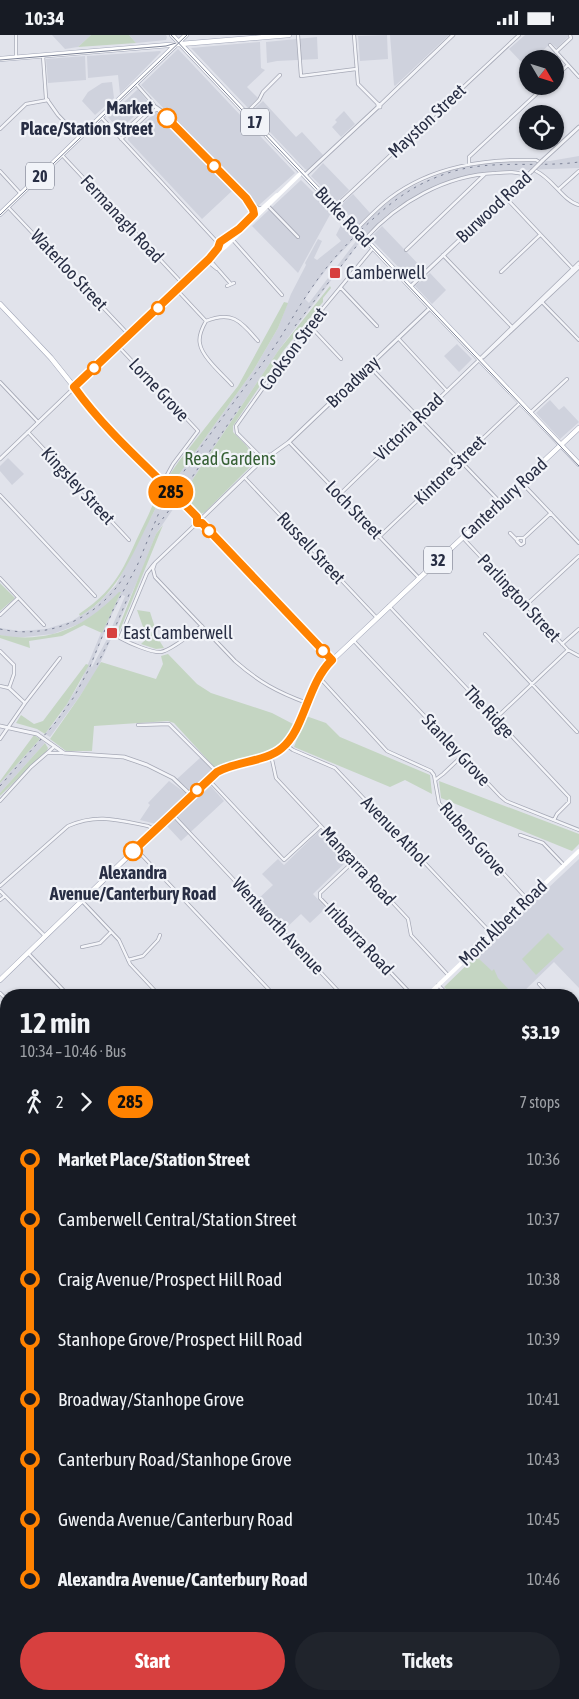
<!DOCTYPE html>
<html lang="en">
<head>
<meta charset="utf-8">
<style>
	body { margin:0; font-family:"Asap Condensed",sans-serif; background:#20242c; color:#f1f3f6; height:100vh; display:flex; flex-direction:column; font-size:19px; white-space:nowrap }
	* { box-sizing:border-box; margin:0 }
	p { font-size:16px; color:#9ea1a6 }
	.icon { flex:none; width:28px; height:28px; fill:none; stroke:currentColor; stroke-width:2; stroke-linecap:round; stroke-linejoin:round }
	.map { position:relative; flex:1; overflow:hidden }
	.panel { position:absolute; left:0px; top:954px; width:580px; height:711px; display:flex; flex-direction:column; background:#171b24; border-radius:20px 20px 0 0; box-shadow:0 1px 4px #0004 }
	.panel>* { flex:none }
	.badge { padding:0 10px; border-radius:16px; font-size:18px; line-height:32px }
	.needle { width:32px; rotate:128deg }
	.buttons { position:absolute; left:519px; top:15px; display:grid; gap:10px }
	.buttons a { display:grid; place-items:center; width:45px; height:45px; border-radius:50%; background:#171b24; box-shadow:0 1px 4px #0004; font-size:25px }
	.map>.badge { position:absolute; translate:-50% -50%; box-shadow:0 0 0 2px #fff }
	.legs { display:flex; align-items:center; gap:8px; height:55px; padding:0 20px; font-size:16px }
	.legs p { margin-inline-start:auto }
	.summary { display:flex; align-items:center; justify-content:space-between; height:85px; padding:0 20px }
	h1 { font-size:28px; font-weight:700; line-height:38px }
	.cta { display:flex; gap:10px; margin-top:auto; padding:10px 20px }
	.cta a { flex:1; height:58px; border-radius:30px; background:#d7403f; color:#fff; font-size:20px; font-weight:700; line-height:58px; text-align:center }
	.cta a+a { background:#20242c; color:#f1f3f6 }
	ul { padding:0 20px; list-style:none }
	li { display:flex; align-items:center; gap:18px; height:60px; font-size:19px }
	li i { display:grid; place-items:center; width:8px; height:100%; margin:0 6px; background:currentColor }
	li i::after { content:''; width:12px; height:12px; margin:-6px; border:4px solid; border-radius:50%; background:#171b24 }
	li p { margin-inline-start:auto }
	li:first-child i { background:linear-gradient(#0000 50%,currentColor 0) }
	li:last-child i { background:linear-gradient(currentColor 50%,#0000 0) }
	.status { display:flex; justify-content:space-between; align-items:center; height:35px; padding:0 25px; background:#171b24; direction:ltr }
	.status svg { height:14px; fill:currentColor }
	.map>svg:first-child { display:block }
	.built { fill:#cfd2dd; fill-rule:evenodd }
	.green { fill:#c4d5c2 }
	.lines { fill:none; stroke-linecap:round; stroke-linejoin:round }
	.minor-casing { stroke:#a6a9b6; stroke-width:4 }
	.tertiary-casing { stroke:#a6a9b6; stroke-width:4.5 }
	.primary-casing { stroke:#a0a5b7; stroke-width:5.5 }
	.minor { stroke:#f4f5f9; stroke-width:2.5 }
	.tertiary { stroke:#f4f5f9; stroke-width:3 }
	.secondary { stroke:#fff; stroke-width:4 }
	.primary { stroke:#fff; stroke-width:4.5 }
	.tram { stroke:#7a8095; stroke-width:1 }
	.rail { stroke:#7a8095; stroke-width:1; stroke-dasharray:2.5 5; stroke-linecap:butt }
	.tertiary-bridge-casing { stroke:#a6a9b6; stroke-width:4.5; stroke-linecap:butt }
	.primary-bridge-casing { stroke:#a0a5b7; stroke-width:5.5; stroke-linecap:butt }
	.tertiary-bridge { stroke:#f4f5f9; stroke-width:3 }
	.primary-bridge { stroke:#fff; stroke-width:4.5 }
	.line-1-casing { stroke:#fff; stroke-width:11 }
	.line-1 { stroke:#ff8200; stroke-width:8 }
	.stop-1-dot { fill:#fff; stroke:#ff8200; stroke-width:2.5 }
	.poi-dot { fill:#d7403f; stroke:#f1f3f8; stroke-width:2 }
	.labels { text-anchor:middle; stroke-width:4.5; stroke-linejoin:round; paint-order:stroke }
	.shield { fill:#f1f3f8; stroke:#64697a; stroke-width:1 }
	.shield-label { font-size:16px; font-weight:bold; fill:#282e44 }
	.stop-label { font-size:18px; font-weight:bold; fill:#282e44; stroke:#f1f3f8; text-anchor:end }
	.street-label { font-size:18px; fill:#282e44; stroke:#f1f3f8 }
	.poi-label { font-size:18px; fill:#282e44; stroke:#f1f3f8; text-anchor:start }
	.park-label { font-size:18px; fill:#366035; stroke:#f1f3f8 }
</style>
</head>
<body>
<div class="status"><b>10:34</b><svg viewBox="0 0 49 12"><path d="M0 12V9h3v3zM5 12V6h3v6zM10 12V3h3v9zM15 12V0h3v12zM26 1h20v11H26zM47 4h2v5h-2z"/></svg></div>
<div class="map">
<svg width="579" height="1664" viewBox="0 0 579 1664">
	<rect width="100%" height="100%" fill="#e1e3eb"/>
	<path class="built" d="M52 0H91L78 12 65 14Z
		M129 0H166L167 2 166 5 136 8Z
		M387 0 388 24 360 26 358 1Z
		M390 0H449L395 51 394 50Z
		M525 0H568V2L557 13 551 8 534 24H528L526 32 509 14Z
		M317 2 318 24 277 26 267 28 266 7Z
		M260 7 261 33 265 35 247 52 258 63 248 73 191 13Z
		M178 14 295 138 258 171 141 50Z
		M160 16 161 17 120 59 118 40 88 43 87 21Z
		M85 21 86 45 48 48 46 24Z
		M112 47 114 63 95 80 82 66 88 57 102 48Z
		M138 54 149 68 119 95 108 82Z
		M263 66 296 102 302 97 323 120 307 135 305 134 251 77Z
		M344 76 355 89 341 102 332 92 337 87 335 85Z
		M156 77 233 155 202 184 128 105V102Z
		M579 121V133L493 136 449 145 412 163 395 173 380 186 367 199 360 192 395 161 413 151 447 136 488 128 550 126Z
		M323 128 349 155 337 167 311 141Z
		M301 145 332 176 298 238 252 191Z
		M353 159 370 178 358 190 340 171Z
		M342 188 362 209 360 207 278 316 181 462 170 452 253 336 278 293 291 259 306 230 305 228 318 204 322 206 314 223 317 225 341 206 336 200ZM355 203 357 205 309 268 305 264 313 252 332 227Z
		M382 191 422 233 410 244 370 203Z
		M430 238 446 255 432 269 415 251Z
		M457 309 472 324 459 337 444 321Z
		M550 365 559 375 564 371 579 387 560 404 536 378Z
		M8 423 24 439 12 450 0 436V431Z
		M165 457 178 467 156 499 141 538 97 635 80 661 50 702 45 699 60 680 81 646 105 588 121 557 97 579 79 589 53 599 15 603 0 600V593L19 596 46 594 72 586 96 570 116 550 147 489ZM122 560 125 561 107 604 92 632 91 631 111 581Z
		M40 704 45 708 0 758V748Z
		M201 722 213 735 191 756 177 744Z
		M169 746 187 759 156 789 140 785 150 770 148 768Z
		M209 749 224 766 181 806 166 790Z
		M320 795 348 825 313 859 326 873 310 888 301 879 285 894 257 865 273 850 262 839 278 824 284 830Z
		M579 824V953L554 927 520 960H514L476 921Z"/>
	<path class="green" d="M91 0H129L136 8 78 12Z
		M330 251 331 253 323 263V267L284 315 233 391V397C241 406 257 417 252 430L205 477 201 479 196 477 181 462 278 316Z
		M284 267 288 268 278 293 253 336 170 452 165 448 166 445 179 426 238 351Z
		M162 454 165 457C138 500 126 555 80 581L79 579C121 551 125 527 146 485 151 475 155 462 162 454Z
		M163 490 118 600 116 599 156 499Z
		M0 548 15 563 0 576Z
		M119 557H121L102 598 84 590 62 601 29 606 30 613 0 603V600C50 609 85 592 119 557Z
		M137 575 150 577 159 605 164 613 156 614 141 609 147 603Z
		M168 619 197 649 211 658 272 678 293 689 287 702 272 715 240 724 216 734 174 688 168 686 94 691 92 716H66L50 704 80 661 101 627 156 644 163 629 161 621Z
		M86 629 89 630 67 669 45 699 37 694 16 688 21 680 34 689 43 686Z
		M306 681 326 688 340 702 430 740 432 759 405 745 390 752 294 712Z
		M34 700 40 704 0 748V746Z
		M45 708 48 713 46 718 43 719 0 761V758Z
		M439 746 579 799V809L572 816 441 763Z
		M548 898 564 914 536 940 522 924Z
		M476 921 492 936 494 934 498 943 514 960H452L444 952Z
		M0 1391 4 1396 6 1394V1425L0 1419Z
		M13 1659H52L57 1664H7Z"/>
	<g class="lines">
		<g class="minor-casing">
			<path id="minor" d="M298 0 301 41 356 34
				M354 0 358 49 378 69
				M550 10 579 42
				M556 17 571 3 570 0
				M43 21 46 63 58 80 79 102
				M16 23V0
				M555 42 568 30
				M136 49 151 66 156 73 168 84 221 137
				M153 70 172 83 216 129 257 178
				M246 78 259 65 263 57 280 40
				M101 82 219 209
				M0 94 26 69 48 65
				M119 101 153 70
				M121 104 150 77 156 75
				M62 120 183 249
				M469 129V122L545 51
				M0 136 21 159
				M536 136C553 144 563 166 579 170
				M559 154 579 136
				M505 162 574 235
				M251 168 258 173H261
				M268 171 298 202
				M8 172 129 300
				M335 172 519 0
				M356 195C367 184 377 173 390 163 432 131 484 124 536 125L541 128
				M232 204 282 260
				M365 204C398 167 446 140 496 138 507 137 517 136 527 141
				M406 215 485 139
				M443 220 513 293
				M209 224 231 249
				M207 226 217 234
				M501 237 540 200
				M227 251 234 248
				M341 253 377 291
				M177 255 206 286
				M541 266 579 305
				M309 290 341 324
				M398 303 447 356
				M118 311 198 396 173 429 162 449
				M369 331 500 467
				M0 347 38 387
				M232 350C223 340 202 322 200 309 198 301 202 293 206 286 233 275 241 287 258 306
				M530 378 567 344
				M28 397 129 505
				M289 407 419 543
				M261 422 237 398 236 391 300 301 373 213
				M245 443 377 583
				M521 447 579 508
				M0 460 95 561
				M339 460 479 325
				M197 488 155 528 153 534 155 542 235 626C259 647 277 657 307 668
				M510 498 517 505
				M379 502 520 368
				M463 503 568 615 579 621
				M524 503V508L521 510 517 506 518 503H524L551 478
				M154 529 147 538 120 603C129 608 152 618 161 617 174 614 191 598 202 591
				M0 543 44 590
				M526 570 579 521
				M389 571 569 762V767L557 779 554 785
				M0 580 18 563
				M485 599 577 697
				M353 605 500 761 506 766 579 795
				M562 609 579 594
				M0 616 14 630V639L9 653
				M318 641 387 716 431 736 434 740 439 768 528 865
				M0 651 9 653 25 668
				M495 684 568 615
				M138 690 169 689 217 737
				M0 704 25 668 60 623
				M286 710 293 715 335 733 492 899
				M48 718H63
				M271 720 276 743 408 884 411 900 448 940
				M208 744 284 825 321 791
				M435 745 443 739 462 721
				M0 766 31 732 54 712
				M172 779 342 960
				M520 800 543 808 564 830
				M136 814 274 960
				M354 826 320 858V863L412 960
				M0 851 68 791C97 778 118 785 148 791L155 795
				M0 856 45 901
				M0 865 5 861
				M82 866 119 905 130 929 159 960
				M82 912 100 908 111 897
				M28 918 68 960
				M128 925 143 921 158 905 160 900
				M539 949 549 960
				M438 950 448 960
				M0 958 6 964
				M574 986 579 991
				M0 998 6 1005
				M574 1028 579 1024
				M0 1071 6 1077
				M574 1090 579 1095
				M574 1106 579 1101
				M574 1114 579 1119
				M0 1123 6 1117
				M574 1189 579 1195
				M0 1277 6 1283
				M574 1283 579 1289
				M574 1362 579 1368
				M574 1373 579 1368
				M574 1442 579 1437
				M574 1452 579 1458
				M0 1456 6 1463
				M0 1498 6 1492
				M574 1552 579 1557
				M0 1559 6 1565
				M574 1585 579 1580
				M574 1620 579 1615
				M0 1636 6 1630
				M95 1659 100 1664
				M155 1659 160 1664
				M238 1659 243 1664
				M312 1664 318 1660
				M527 1664 533 1659"/>
		</g>
		<g class="tertiary-casing">
			<path id="tertiary" d="M380 70 453 0
				M542 126 579 92
				M305 140 378 72V69L380 70V72H378
				M410 252 532 136
				M483 322 579 232
				M480 324 579 228
				M262 422 264 426 263 429H259L257 427V424L269 420
				M0 424 74 353
				M264 425 289 407 430 273
				M202 483 258 429
				M0 691 37 699 64 718 124 722 147 730 173 743 191 760
				M574 1512 579 1507
				M319 1660 325 1664
				M398 1664 404 1659"/>
		</g>
		<g class="primary-casing">
			<path id="primary" d="M172 0 357 196
				M0 24 289 0
				M0 179 186 0
				M364 203 579 429
				M0 269 51 323 99 383 163 450
				M180 465 197 483
				M202 488 332 625
				M0 945 208 744C229 728 249 728 272 719 297 710 308 664 318 641L324 633 579 393
				M0 1145 6 1152
				M574 1244 579 1239
				M485 1659 490 1664
				M129 1664 135 1659"/>
		</g>
		<use href="#minor" class="minor"/>
		<use href="#tertiary" class="tertiary"/>
		<path class="secondary" d="M224 206 239 194 277 160
			M214 218 220 207 225 206
			M74 353 207 226 225 212 302 137
			M428 960 579 816
			M0 1367 6 1361"/>
		<use href="#primary" class="primary"/>
		<path class="tram" d="M171 0 579 431
			M0 25 166 11 176 8
			M0 180 187 0
			M574 1243 579 1238
			M130 1664 136 1659"/>
		<path class="rail" d="M295 291 365 200
			M180 460 243 367
			M158 490 176 466
			M0 594C50 605 99 583 125 540
			M97 630 111 602 131 555
			M0 751 56 687 74 662 89 634 113 575 137 531 158 480 168 460C200 411 236 365 270 318 285 297 296 275 311 254 324 234 340 216 357 199 387 170 410 150 451 137 493 124 536 133 579 127"/>
		<g class="tertiary-bridge-casing">
			<path id="tertiary-bridge" d="M532 136 542 126"/>
		</g>
		<g class="primary-bridge-casing">
			<path id="primary-bridge" d="M357 196 364 203
				M163 450 180 465"/>
		</g>
		<use href="#tertiary-bridge" class="tertiary-bridge"/>
		<use href="#primary-bridge" class="primary-bridge"/>
	</g>
	<g class="lines">
		<g class="line-1-casing">
			<path id="line-1" d="M133 816 217 737C236 726 266 727 282 713 305 694 307 649 332 625L202 488H197V482C156 439 109 401 74 352L209 224 218 213 220 207 239 194 254 179 253 174 246 163 167 83"/>
		</g>
		<use href="#line-1" class="line-1"/>
	</g>
	<g class="stop-1-dot">
		<circle cx="167" cy="83" r="9"/>
		<circle cx="214" cy="131" r="6"/>
		<circle cx="158" cy="273" r="6"/>
		<circle cx="94" cy="333" r="6"/>
		<circle cx="209" cy="496" r="6"/>
		<circle cx="323" cy="616" r="6"/>
		<circle cx="197" cy="755" r="6"/>
		<circle cx="133" cy="816" r="9"/>
	</g>
	<g class="poi-dot">
		<rect x="329" y="232" width="12" height="12" rx="2.5"/>
		<rect x="106" y="592" width="12" height="12" rx="2.5"/>
	</g>
	<g class="labels">
		<g class="shield">
			<rect x="241" y="73.5" width="28" height="27" rx="4"/>
			<rect x="26" y="127.5" width="28" height="27" rx="4"/>
			<rect x="424" y="511.5" width="28" height="27" rx="4"/>
		</g>
		<g class="shield-label">
			<text x="255" y="93">17</text>
			<text x="40" y="147">20</text>
			<text x="438" y="531">32</text>
		</g>
		<g class="stop-label">
			<text x="153" y="79">Market<tspan x="153" dy="21">Place/Station Street</tspan></text>
			<text x="133" y="844" text-anchor="middle">Alexandra<tspan x="133" dy="21">Avenue/Canterbury Road</tspan></text>
		</g>
		<g class="street-label">
			<text transform="translate(427 86) rotate(-43)" y="6">Mayston Street</text>
			<text transform="translate(494 172) rotate(-43)" y="6">Burwood Road</text>
			<text transform="translate(344 182) rotate(47)" y="6">Burke Road</text>
			<text transform="translate(122 184) rotate(47)" y="6">Fermanagh Road</text>
			<text transform="translate(69 235) rotate(47)" y="6">Waterloo Street</text>
			<text transform="translate(293 314) rotate(-53)" y="6">Cookson Street</text>
			<text transform="translate(353 347) rotate(-44)" y="6">Broadway</text>
			<text transform="translate(159 355) rotate(47)" y="6">Lorne Grove</text>
			<text transform="translate(409 392) rotate(-44)" y="6">Victoria Road</text>
			<text transform="translate(450 435) rotate(-44)" y="6">Kintore Street</text>
			<text transform="translate(78 451) rotate(47)" y="6">Kingsley Street</text>
			<text transform="translate(504 464) rotate(-43)" y="6">Canterbury Road</text>
			<text transform="translate(354 475) rotate(46)" y="6">Loch Street</text>
			<text transform="translate(311 513) rotate(47)" y="6">Russell Street</text>
			<text transform="translate(519 563) rotate(47)" y="6">Parlington Street</text>
			<text transform="translate(489 677) rotate(47)" y="6">The Ridge</text>
			<text transform="translate(456 715) rotate(47)" y="6">Stanley Grove</text>
			<text transform="translate(395 796) rotate(46)" y="6">Avenue Athol</text>
			<text transform="translate(473 804) rotate(49)" y="6">Rubens Grove</text>
			<text transform="translate(358 831) rotate(47)" y="6">Mangarra Road</text>
			<text transform="translate(503 888) rotate(-44)" y="6">Mont Albert Road</text>
			<text transform="translate(278 891) rotate(47)" y="6">Wentworth Avenue</text>
			<text transform="translate(359 904) rotate(47)" y="6">Irilbarra Road</text>
		</g>
		<g class="poi-label">
			<text x="346" y="244">Camberwell</text>
			<text x="123" y="604">East Camberwell</text>
		</g>
		<g class="park-label">
			<text x="230" y="430">Read Gardens</text>
		</g>
	</g>
</svg>
<div class="buttons">
<a><svg class="needle" viewBox="-14 -14 28 28"><path d="M0-13l5 13h-10z" fill="#e53935"/><path d="M0 13l5-13h-10z" fill="#9ea1a6"/></svg></a>
<a><svg class="icon" aria-label="locate" viewBox="0 0 24 24"><circle cx="12" cy="12" r="6"/><path d="M12 2v4M12 18v4M2 12h4M18 12h4"/></svg></a>
</div>
<b class="badge" style="left:171px;top:457px;background:#ff8200;color:#111">285</b>
<section class="panel">
<div class="summary"><div><h1>12 min</h1><p>10:34 – 10:46 · Bus</p></div><b>$3.19</b></div>
<div class="legs"><svg class="icon" aria-label="walk" viewBox="0 0 24 24"><circle cx="13" cy="4" r="2"/><path d="M13 8l-2 6 4 7M11 14l-3 7M7 12l3-4h3l4 4"/></svg>2<svg class="icon" aria-label="forward" viewBox="0 0 24 24"><path d="M9 5l7 7-7 7"/></svg><b class="badge" style="background:#ff8200;color:#111">285</b><p>7 stops</p></div>
<ul>
<li><i style="color:#ff8200"></i><b>Market Place/Station Street</b><p>10:36</p></li>
<li><i style="color:#ff8200"></i><span>Camberwell Central/Station Street</span><p>10:37</p></li>
<li><i style="color:#ff8200"></i><span>Craig Avenue/Prospect Hill Road</span><p>10:38</p></li>
<li><i style="color:#ff8200"></i><span>Stanhope Grove/Prospect Hill Road</span><p>10:39</p></li>
<li><i style="color:#ff8200"></i><span>Broadway/Stanhope Grove</span><p>10:41</p></li>
<li><i style="color:#ff8200"></i><span>Canterbury Road/Stanhope Grove</span><p>10:43</p></li>
<li><i style="color:#ff8200"></i><span>Gwenda Avenue/Canterbury Road</span><p>10:45</p></li>
<li><i style="color:#ff8200"></i><b>Alexandra Avenue/Canterbury Road</b><p>10:46</p></li>
</ul>
<div class="cta"><a>Start</a><a>Tickets</a></div>
</section>
</div>
</body>
</html>
